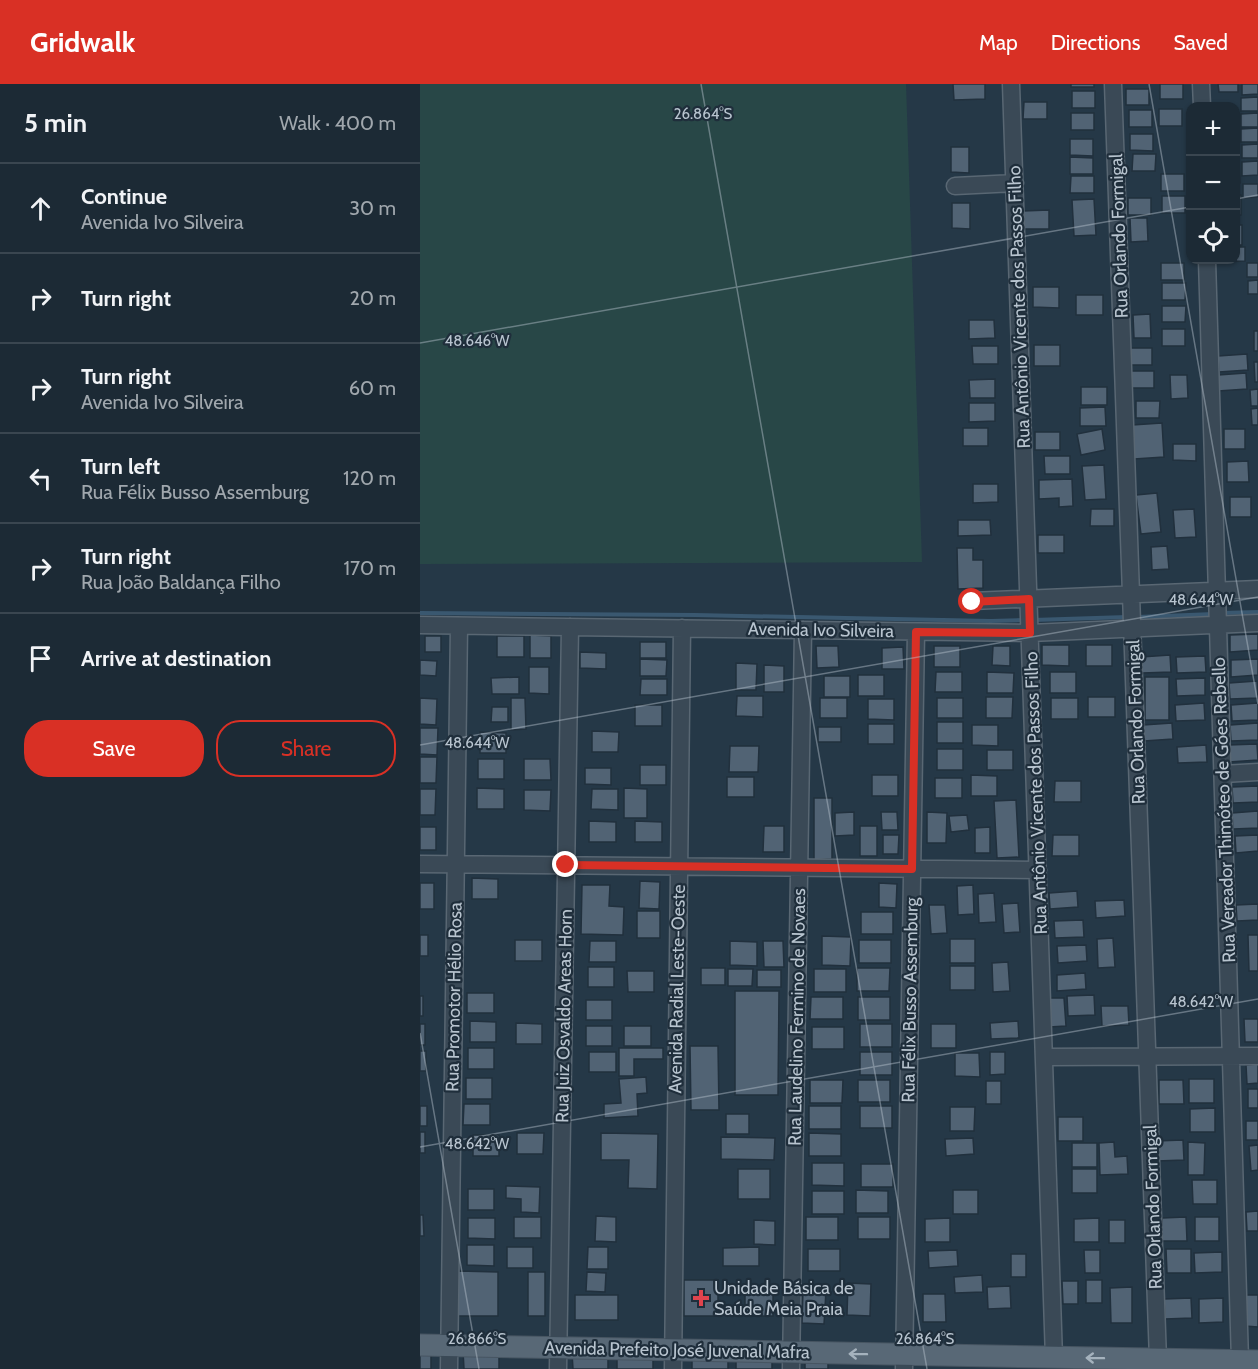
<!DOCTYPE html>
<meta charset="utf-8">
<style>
:root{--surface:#1c2a35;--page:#25323d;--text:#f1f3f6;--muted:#a0a7ad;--line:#3a4650;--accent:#d93025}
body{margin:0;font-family:Cabin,sans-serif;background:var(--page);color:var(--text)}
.controls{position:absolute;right:18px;top:18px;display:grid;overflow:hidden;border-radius:12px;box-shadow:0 2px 4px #0004}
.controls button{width:54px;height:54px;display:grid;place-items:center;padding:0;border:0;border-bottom:2px solid var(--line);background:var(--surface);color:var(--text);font:30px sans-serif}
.stop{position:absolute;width:18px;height:18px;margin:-14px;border:4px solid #d93025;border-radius:50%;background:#fff}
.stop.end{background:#d93025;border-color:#fff;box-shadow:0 2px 6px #0008}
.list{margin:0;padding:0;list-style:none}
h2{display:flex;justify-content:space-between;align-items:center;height:78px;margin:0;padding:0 24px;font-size:26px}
h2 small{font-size:20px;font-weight:400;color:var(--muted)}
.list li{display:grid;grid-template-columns:39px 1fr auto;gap:18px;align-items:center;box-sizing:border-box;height:90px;padding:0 24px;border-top:2px solid var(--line)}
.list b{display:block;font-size:22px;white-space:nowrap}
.list p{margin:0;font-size:20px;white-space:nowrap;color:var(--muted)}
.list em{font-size:20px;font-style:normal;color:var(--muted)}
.actions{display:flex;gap:12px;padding:18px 24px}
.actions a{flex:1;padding:14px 0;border:2px solid var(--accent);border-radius:24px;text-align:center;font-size:21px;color:var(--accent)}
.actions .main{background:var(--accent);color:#fff}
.icon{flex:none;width:33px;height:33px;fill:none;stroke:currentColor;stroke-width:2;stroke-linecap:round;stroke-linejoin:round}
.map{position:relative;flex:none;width:838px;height:1285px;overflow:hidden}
header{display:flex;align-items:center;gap:36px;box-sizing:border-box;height:84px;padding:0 30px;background:var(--accent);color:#fff}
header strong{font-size:28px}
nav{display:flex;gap:33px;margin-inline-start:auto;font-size:21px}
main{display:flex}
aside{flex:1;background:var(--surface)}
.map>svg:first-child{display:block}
.green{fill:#284747}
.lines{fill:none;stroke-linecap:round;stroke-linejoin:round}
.stream{stroke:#3a5870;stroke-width:4}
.building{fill:#516374;stroke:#21303d;stroke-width:1.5}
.minor-casing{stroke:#596773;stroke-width:19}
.major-casing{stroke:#475562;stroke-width:23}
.minor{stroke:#3a4956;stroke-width:16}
.major{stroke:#586876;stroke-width:21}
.oneway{stroke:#a5b2bd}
.route{stroke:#d93025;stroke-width:8}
.ticks{fill:none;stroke:#b8c4cf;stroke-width:1.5;stroke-opacity:0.45}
.health-dot{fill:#e0444e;stroke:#1f2e3b;stroke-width:2}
.labels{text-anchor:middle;stroke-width:4.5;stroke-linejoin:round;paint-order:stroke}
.street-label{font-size:18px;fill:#b8c4cf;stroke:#1f2e3b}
.poi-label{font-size:18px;fill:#b8c4cf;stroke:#1f2e3b;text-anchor:start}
.ticks-label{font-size:15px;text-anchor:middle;fill:#b8c4cf;stroke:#1f2e3b;stroke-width:4.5;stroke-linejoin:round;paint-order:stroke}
</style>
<header>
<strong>Gridwalk</strong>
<nav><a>Map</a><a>Directions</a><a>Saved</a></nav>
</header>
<main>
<aside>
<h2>5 min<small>Walk · 400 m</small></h2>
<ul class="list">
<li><svg class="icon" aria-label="ahead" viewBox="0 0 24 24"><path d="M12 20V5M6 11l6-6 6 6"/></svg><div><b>Continue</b><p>Avenida Ivo Silveira</p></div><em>30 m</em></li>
<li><svg class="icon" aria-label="right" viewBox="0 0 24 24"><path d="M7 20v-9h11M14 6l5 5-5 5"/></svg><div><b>Turn right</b></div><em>20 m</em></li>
<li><svg class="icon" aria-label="right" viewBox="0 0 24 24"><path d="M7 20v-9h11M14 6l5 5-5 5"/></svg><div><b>Turn right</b><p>Avenida Ivo Silveira</p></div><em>60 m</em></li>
<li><svg class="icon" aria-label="left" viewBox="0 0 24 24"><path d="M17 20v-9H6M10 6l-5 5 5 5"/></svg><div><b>Turn left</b><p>Rua Félix Busso Assemburg</p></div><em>120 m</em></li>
<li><svg class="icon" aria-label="right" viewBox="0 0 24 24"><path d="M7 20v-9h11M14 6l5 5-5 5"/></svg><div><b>Turn right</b><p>Rua João Baldança Filho</p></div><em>170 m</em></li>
<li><svg class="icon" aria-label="arrive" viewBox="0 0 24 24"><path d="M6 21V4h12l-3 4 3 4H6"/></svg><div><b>Arrive at destination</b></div></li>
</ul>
<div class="actions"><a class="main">Save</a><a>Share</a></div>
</aside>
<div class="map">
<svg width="838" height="1285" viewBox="0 0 838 1285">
<rect width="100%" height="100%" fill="#253847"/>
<!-- green -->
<path class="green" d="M0,0H486L502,478L0,480Z"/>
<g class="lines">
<!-- stream -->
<path class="stream" d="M0,529L275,531L571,537L605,536
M802,529L838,528
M718,533L794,530
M613,536L707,533"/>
</g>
<!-- building -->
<path class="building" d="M533,0H565V15L534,16Z
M651,0H674V3H651Z
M740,0H763V15H740Z
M798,0H818V8H799Z
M822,0H838V10L822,11Z
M706,5H729V21H706Z
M652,7H675V24H652Z
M838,13V27H821V14Z
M604,18H627V35H603Z
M739,25H762V42H739Z
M709,26H732V43H709Z
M651,29H674V46H651Z
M838,29V43H821V30Z
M838,44V58H821V45Z
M710,50H733V67L710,66Z
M650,55H673V72L650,71Z
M838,60V74H822V61Z
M531,63H549V89L531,88Z
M713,70H736L735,87H712Z
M650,73L673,74V90H650Z
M838,77V91L822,92V78Z
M819,79L820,99L816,100V80Z
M741,90H764V107H741Z
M651,92H674V109H650Z
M823,100H838V113L823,114Z
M816,111H821V131H816Z
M742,112H765V129H742Z
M708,114H731V131H708Z
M674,115L676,151L654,152L652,116Z
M532,119H550V145L532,144Z
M629,126V145H603V127Z
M710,134H727L728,157L711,158Z
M816,141H822V161H816Z
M816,163H825V177L793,178L792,176H816Z
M741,179H764V196H741Z
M827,179H838V193H827Z
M838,196V210H828V197Z
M742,199H766L765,216H742Z
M613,203H639V224L613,223Z
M656,211H683V231H656Z
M742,222H766L765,238H742Z
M730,230L731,254H714L713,231Z
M549,236H574L575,254L549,255Z
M742,245H765V262H742Z
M834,247H838V267H834Z
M614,261H640V282H614Z
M552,262H578V280H553Z
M709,264H732V281H709Z
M827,270L828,286L799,288L798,272Z
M834,278H838V298H835Z
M711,287H734V304H711Z
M826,289L827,305L798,307V291Z
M750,291H767L768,314L751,315Z
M575,295V314H550L549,296Z
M661,303H687V321H661Z
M838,305V322H831L830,306Z
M716,317H740L739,334H716Z
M549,319H575V337L549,338Z
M685,323L686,342H660V324Z
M838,324V341H832L831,325Z
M742,339L744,373L714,375L712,341Z
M543,344H568V362H543Z
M682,345L685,366L661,371L657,350Z
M804,345H825V365H804Z
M615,348H640V366H615Z
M753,360H776V377L753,376Z
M624,372H650V390H625Z
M828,377L829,398H807V378Z
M684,381L686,415L665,416L662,382Z
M652,395L653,422L639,423V414L619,415V396Z
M553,400H578V418L553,419Z
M737,409L741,448L721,450L716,411Z
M810,413H831V433H810Z
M671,425H694V442H670Z
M774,425L776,453L755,454L753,426Z
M538,436H570L571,451L538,452Z
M618,451H644V469H618Z
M747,462L749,485L732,486L731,463Z
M537,464H553V476H563V504L538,505Z
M838,550V566L810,568V551Z
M110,551L131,552V574H110Z
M5,552H21V568H5Z
M77,552H104V573H77Z
M220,558H246V574H220Z
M622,561H649V582L622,581Z
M666,561H692V582H666Z
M396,562H418L419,583L397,584Z
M514,562H540V583H514Z
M573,562H590V582L572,581Z
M483,563L484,585H462V564Z
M160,568L186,569V585L160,584Z
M750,571L751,588L722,589L721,573Z
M785,572L786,588L757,589L756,573Z
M220,575L247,576L246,592H220Z
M838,575V591L811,593V576Z
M0,576L17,577L16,592L0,591Z
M316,579L337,580L336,606H316Z
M344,581L364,582V608H344Z
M109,583H129V610L109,609Z
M516,588H542V608H515Z
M567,588L594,589L593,609H567Z
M630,588H656V609H630Z
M438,591H464V612H438Z
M404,592H430V613H404Z
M99,593V610H72L71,594Z
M725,593H749V636H725Z
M785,594V611L757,612L756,595Z
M221,595H247V611H220Z
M837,597L838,614L810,615L809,599Z
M317,612H343V633L316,632Z
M566,613H593L592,634H566Z
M668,613H695V633H668Z
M0,614L17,615L16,641L0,640Z
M91,614H105L106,645L91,646Z
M400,614H427V634H400Z
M517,614H543V634H517Z
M631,614H658V635H631Z
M448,615H474V636L448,635Z
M784,619L785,636L756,637L755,621Z
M838,619V636L812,637L811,621Z
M215,621H242V642H215Z
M72,623H88V638H71Z
M517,638H543V659H517Z
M752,639L753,655L724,657L723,641Z
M838,639V656L811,657L810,641Z
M448,640H474V660H448Z
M552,641H578V662L552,661Z
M398,643H421V658H398Z
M0,644H18L17,671L0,670Z
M172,647L199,648L198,668H172Z
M60,648L86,649V669H60Z
M837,660L838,676L809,678L808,661Z
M786,661L787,678L758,679L757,663Z
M310,662H339L338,688H309Z
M517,665H543V686H517Z
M567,666H593V686H567Z
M0,673H17L16,699H0Z
M58,675H84V695H58Z
M104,675H130L131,696H104Z
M220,681H246V701H220Z
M165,684H191V701L165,700Z
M452,691H478V712H452Z
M551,691L577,692V712H551Z
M307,693H334V713H307Z
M515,694H542V714H515Z
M635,697H661V718H634Z
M838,702V718L813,719L812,703Z
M57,704L84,705V725H57Z
M204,704L227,705V734H204Z
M0,705H16L15,731H0Z
M172,705H198V726L171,725Z
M104,706H131L130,727L104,726Z
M394,714H412V775L394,776Z
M596,716L599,773L577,774L574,717Z
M838,727V744L813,745L812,729Z
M434,728V751L415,752V729Z
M461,728H477L478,746H462Z
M507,728L527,729L526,759H507Z
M547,731L549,746L531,748L529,732Z
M169,737L196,738V758H169Z
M215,737L242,738V758H215Z
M344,742H364V768H343Z
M440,742H457V772H440Z
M0,743H16V766H0Z
M570,743V769H555V744Z
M463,751H479L478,770H463Z
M633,751H659V772H632Z
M838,751V767L816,769L815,752Z
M52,794L78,795V815H52Z
M220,797L240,798L239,825L219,824Z
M0,799H14V825H0Z
M459,799L477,800L476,824L459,823Z
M162,801H190L189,822L204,823L203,851L161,850Z
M553,801L554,830L538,831L537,802Z
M657,807L658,823L630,825L629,809Z
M574,809L576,838L559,839L558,810Z
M704,816L705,832L676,834L675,817Z
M598,819L600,848L584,849L582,820Z
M838,820V836L817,837L816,821Z
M509,821H525L527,849L511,850Z
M217,827H240V854H217Z
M441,828H473V850H441Z
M663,836L664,853L635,854L634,837Z
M0,851H8V872H0Z
M828,851H838V887H829Z
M402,852L431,853L430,882L402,881Z
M693,854L695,883L678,884L677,855Z
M530,855H555V879H530Z
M95,856H122V877H95Z
M439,856H471V879H439Z
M170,857H196V878H169Z
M310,857L337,858V882L310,881Z
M343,857H363L364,883H344Z
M666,861L667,877L638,879L637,862Z
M588,878L590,907L573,908L572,879Z
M530,882H555V906H530Z
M168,883H194V903H168Z
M281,884H305V901H281Z
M437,884H470L469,907H437Z
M308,885H333L332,902H308Z
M394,885H426V908H394Z
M337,886H361V903H337Z
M207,887H234V908H208Z
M665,889L666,905L637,907V891Z
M315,907H359L358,1011H315Z
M47,909H74V929H47Z
M674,911L675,931L648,932L647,912Z
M0,912H3V932H0Z
M391,913H423V935H390Z
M438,913H470V936H438Z
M628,914H644L646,942L629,943Z
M166,916H192V936H166Z
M681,922H708L709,941L682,942Z
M824,935H838V958H825Z
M50,937L76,938V958H50Z
M598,937L599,954L571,955L570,939Z
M96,939L122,940V960H96Z
M0,940H5V961H0Z
M440,940H472V963H440Z
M511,940H536V964H511Z
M166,942H192V962H166Z
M204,942H231V962H204Z
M392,943H424V965H392Z
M270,962H298L299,1026H271Z
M48,964H74V985H48Z
M199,964H243V975H214V992H199Z
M0,967H6V987H0Z
M169,968H196V988H169Z
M440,968H472V991H440Z
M570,968H585V990L570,991Z
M535,969H559L560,993L535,992Z
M838,980V999L827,1000L826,981Z
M226,993L227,1009L217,1010L218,1032L184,1034V1020L201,1019L199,995Z
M46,994H72V1015H46Z
M769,995H794V1019H769Z
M390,996H423L422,1019H390Z
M438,996H470V1018H438Z
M739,996H763L764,1020H739Z
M566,997H581V1020H566Z
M828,1005H838V1024H828Z
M44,1020H70V1041H43Z
M0,1022H7V1042H0Z
M389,1022H421V1045H389Z
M440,1022H472V1044H440Z
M530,1023H555L554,1047H530Z
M795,1024V1048H770V1025Z
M306,1030H329V1050H306Z
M638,1033H663V1057H638Z
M826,1037H838V1056H826Z
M0,1048H5V1069H0Z
M97,1049H124L123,1070H97Z
M181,1049L238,1050L237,1105L208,1104L209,1076H181Z
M389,1049L421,1050V1072H389Z
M53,1051H79V1072H53Z
M301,1053L355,1054L354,1076L301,1075Z
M553,1054L554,1070L526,1072L525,1055Z
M763,1056L764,1076L737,1077L736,1057Z
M694,1058L695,1073L707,1072L708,1090L680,1091L679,1059Z
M768,1058L785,1059L784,1091H768Z
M652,1059H677V1083H652Z
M838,1061V1086L831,1087L829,1062Z
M392,1079H424V1102L392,1101Z
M441,1080H473V1103H441Z
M318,1085H350V1115H318Z
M652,1085H677V1109H652Z
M772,1096H797V1120H773Z
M86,1102L120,1103L119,1129L101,1128V1115L86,1114Z
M48,1105H74V1126H48Z
M436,1106L468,1107V1129H436Z
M533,1106H558V1130H533Z
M392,1107H424V1130H392Z
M838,1127V1147H827L826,1128Z
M0,1131H3L4,1152H0Z
M176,1132L196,1133V1158L175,1157Z
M94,1133H121V1154H94Z
M386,1133H418V1156H386Z
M438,1133H470V1155H438Z
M766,1133L767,1157H742V1134Z
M775,1133H799V1157H775Z
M48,1134H75V1155L48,1154Z
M530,1134V1158H505V1135Z
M679,1134V1158H654V1135Z
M334,1136L355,1137V1161L334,1160Z
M689,1136H705V1159H689Z
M47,1161H74V1182L47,1181Z
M87,1163H113V1184H87Z
M168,1163H188V1185H167Z
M339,1163V1182H303V1164Z
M388,1165H420V1187H388Z
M746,1165H771V1189H747Z
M537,1166L538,1182L509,1184L508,1167Z
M664,1166H680V1189H665Z
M802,1168V1188L775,1189L774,1169Z
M591,1170H606V1193H591Z
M38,1187L78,1188V1232H38Z
M108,1188H125V1232H108Z
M167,1188L186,1189L185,1208L166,1207Z
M562,1191L563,1208L535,1209L534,1193Z
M264,1196H298V1232H264Z
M666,1196H682V1219H666Z
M642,1197H658V1220H643Z
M428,1199L451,1200L450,1232L427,1231Z
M590,1202L591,1224L568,1225L567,1203Z
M712,1203V1239H691L690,1204Z
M325,1205H353V1232H325Z
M383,1206L406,1207L404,1240L382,1239Z
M503,1210H525L526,1238H503Z
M155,1211H198V1236H155Z
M825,1211H838V1243L825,1242Z
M771,1214L772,1234L745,1235L744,1215Z
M803,1214V1238L779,1239V1215Z
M0,1265H11V1285H0Z
M43,1267H79V1285H44Z
M152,1269H188V1285H153Z
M197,1271H233V1285H197Z
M385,1272L408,1273V1285H385Z
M272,1273H308V1285H272Z
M316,1273H352V1285H316Z"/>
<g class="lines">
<defs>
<path id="minor" d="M591,0L634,1274
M693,0L738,1276
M781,0L782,22
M535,102L595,99
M787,176L820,1277
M552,517L838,505
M0,541L610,549L838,539
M803,690L838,688
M0,780L618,786
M625,973L838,972
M29,1285L39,542
M138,1285L150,543
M253,1285L262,544
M371,1285L383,546
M484,1285L496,548"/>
<path id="major" d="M0,1261L838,1277"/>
</defs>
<!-- minor casing -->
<use href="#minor" class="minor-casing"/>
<!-- major casing -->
<use href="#major" class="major-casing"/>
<!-- minor -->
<use href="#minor" class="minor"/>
<!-- major -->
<use href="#major" class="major"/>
</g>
<!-- one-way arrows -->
<defs><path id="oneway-shaft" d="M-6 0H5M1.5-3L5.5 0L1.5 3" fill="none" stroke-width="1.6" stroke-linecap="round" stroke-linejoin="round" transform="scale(1.5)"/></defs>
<g class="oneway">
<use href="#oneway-shaft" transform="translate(438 1270) rotate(-179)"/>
<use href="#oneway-shaft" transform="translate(675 1274) rotate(-179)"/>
</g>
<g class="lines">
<!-- route -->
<path class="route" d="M146,781L492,785L496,548L610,549L609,515L552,518"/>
</g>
<!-- ticks -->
<path class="ticks" d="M281,0L507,1285M729,0L838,620M816,115L838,111M0,259L770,123M0,661L838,513M0,949L59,1285M0,1063L838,915"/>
<!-- markers -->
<path class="health-dot" d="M278 1205h6v6h6v6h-6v6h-6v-6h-6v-6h6z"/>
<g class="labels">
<!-- street labels -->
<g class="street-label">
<text transform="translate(699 152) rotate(-92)" y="6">Rua Orlando Formigal</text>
<text transform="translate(599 223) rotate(-92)" y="6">Rua Antônio Vicente dos Passos Filho</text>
<text transform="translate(401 546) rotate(1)" y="6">Avenida Ivo Silveira</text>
<text transform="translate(716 638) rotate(-92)" y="6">Rua Orlando Formigal</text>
<text transform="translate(616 709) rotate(-92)" y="6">Rua Antônio Vicente dos Passos Filho</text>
<text transform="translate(804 726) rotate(-92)" y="6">Rua Vereador Thimóteo de Góes Rebello</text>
<text transform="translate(257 905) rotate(-89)" y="6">Avenida Radial Leste-Oeste</text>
<text transform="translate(34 913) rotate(-89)" y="6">Rua Promotor Hélio Rosa</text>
<text transform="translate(490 916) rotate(-89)" y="6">Rua Félix Busso Assemburg</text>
<text transform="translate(144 932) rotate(-89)" y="6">Rua Juiz Osvaldo Areas Horn</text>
<text transform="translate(377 933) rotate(-89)" y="6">Rua Laudelino Fermino de Novaes</text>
<text transform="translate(733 1123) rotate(-92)" y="6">Rua Orlando Formigal</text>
<text transform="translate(257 1266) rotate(1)" y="6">Avenida Prefeito José Juvenal Mafra</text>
</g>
<!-- poi labels -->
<g class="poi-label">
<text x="294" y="1210">Unidade Básica de<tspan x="294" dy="21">Saúde Meia Praia</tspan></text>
</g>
</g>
<g class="ticks-label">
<text x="283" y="35">26.864°S</text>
<text x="57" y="262">48.646°W</text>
<text x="781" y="521">48.644°W</text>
<text x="57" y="664">48.644°W</text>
<text x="781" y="923">48.642°W</text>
<text x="57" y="1065">48.642°W</text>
<text x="57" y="1260">26.866°S</text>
<text x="505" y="1260">26.864°S</text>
</g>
</svg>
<div class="controls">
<button>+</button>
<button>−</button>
<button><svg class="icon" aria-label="locate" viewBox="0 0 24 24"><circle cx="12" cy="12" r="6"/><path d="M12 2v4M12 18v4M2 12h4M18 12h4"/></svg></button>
</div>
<div class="stop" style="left:552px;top:518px"></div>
<div class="stop end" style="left:146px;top:781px"></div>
</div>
</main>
